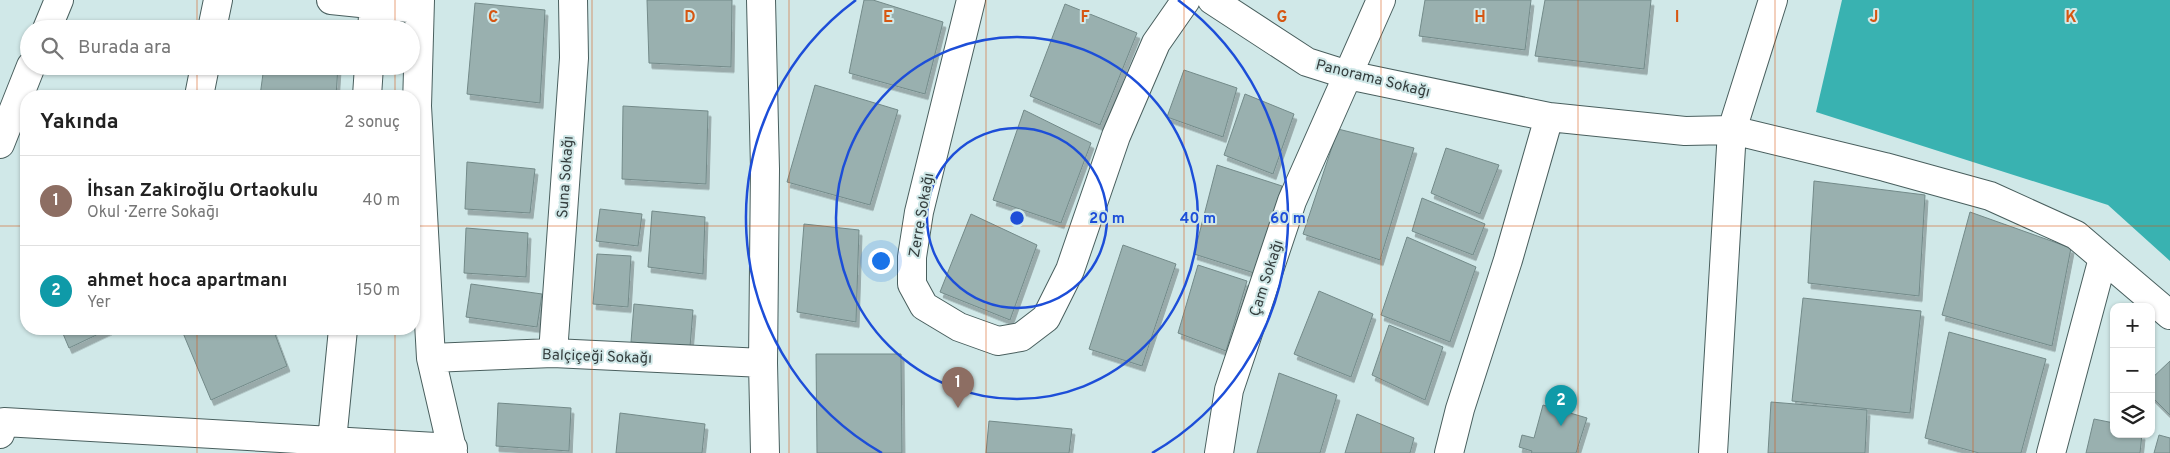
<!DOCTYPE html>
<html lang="tr">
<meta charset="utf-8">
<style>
:root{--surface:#fff;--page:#f6f6f6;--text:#222;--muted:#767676;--line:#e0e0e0;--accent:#bd4191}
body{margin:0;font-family:Overpass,sans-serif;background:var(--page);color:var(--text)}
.controls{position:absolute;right:15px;bottom:15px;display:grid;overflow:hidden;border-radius:10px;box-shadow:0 1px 4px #0004}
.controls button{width:45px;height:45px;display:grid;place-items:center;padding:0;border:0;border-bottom:1px solid var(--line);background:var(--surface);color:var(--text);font:25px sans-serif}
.you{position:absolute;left:880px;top:260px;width:18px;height:18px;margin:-12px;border:4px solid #fff;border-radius:50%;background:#1a73e8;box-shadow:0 0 0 8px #1a73e833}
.badge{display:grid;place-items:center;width:32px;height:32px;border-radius:50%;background:var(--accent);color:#fff;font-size:16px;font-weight:700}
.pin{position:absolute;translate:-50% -41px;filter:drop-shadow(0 1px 2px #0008)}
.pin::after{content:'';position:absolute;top:26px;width:18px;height:15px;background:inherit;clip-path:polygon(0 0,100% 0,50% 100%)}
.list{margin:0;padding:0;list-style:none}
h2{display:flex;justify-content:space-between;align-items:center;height:65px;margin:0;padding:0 20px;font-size:21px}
h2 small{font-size:16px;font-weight:400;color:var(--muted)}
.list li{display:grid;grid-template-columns:32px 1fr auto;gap:15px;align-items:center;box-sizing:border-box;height:90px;padding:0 20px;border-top:1px solid var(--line)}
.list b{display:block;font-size:19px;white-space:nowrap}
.list p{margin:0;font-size:16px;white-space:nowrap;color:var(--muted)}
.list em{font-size:16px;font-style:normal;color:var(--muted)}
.icon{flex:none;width:28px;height:28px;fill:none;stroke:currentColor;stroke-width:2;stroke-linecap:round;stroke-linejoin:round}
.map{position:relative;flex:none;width:2170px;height:453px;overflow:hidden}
.search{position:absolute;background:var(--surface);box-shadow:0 1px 4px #0004;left:20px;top:20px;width:400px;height:55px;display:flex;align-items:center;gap:12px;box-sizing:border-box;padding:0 18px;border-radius:28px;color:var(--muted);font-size:19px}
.panel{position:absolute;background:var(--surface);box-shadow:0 1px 4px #0004;left:20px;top:90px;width:400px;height:245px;border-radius:20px}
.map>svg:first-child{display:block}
.forest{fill:#39b2b1}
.building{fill:#99b0af;stroke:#738a89;filter:url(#shadow)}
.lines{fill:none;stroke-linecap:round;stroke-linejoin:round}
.minor-casing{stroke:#495f5e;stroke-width:30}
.highway-casing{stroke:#495f5e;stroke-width:30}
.minor{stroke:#fff;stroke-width:28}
.highway{stroke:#fff;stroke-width:28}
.grid{fill:none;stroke:#d65611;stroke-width:1;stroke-opacity:0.55}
.ring{fill:none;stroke:#1d4ed8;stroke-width:2.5}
.labels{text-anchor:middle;stroke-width:4;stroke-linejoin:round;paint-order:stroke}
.street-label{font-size:15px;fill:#353e3e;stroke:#d0e8e8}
.grid-label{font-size:16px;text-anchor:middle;font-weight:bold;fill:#d65611;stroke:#d0e8e8;stroke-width:4;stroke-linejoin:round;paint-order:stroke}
.centre{fill:#1d4ed8;stroke:#d0e8e8;stroke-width:2.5}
.ring-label{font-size:15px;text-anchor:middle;font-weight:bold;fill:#1d4ed8;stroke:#d0e8e8;stroke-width:4;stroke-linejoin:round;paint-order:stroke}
</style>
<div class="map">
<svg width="2170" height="453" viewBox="0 0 2170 453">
<defs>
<filter id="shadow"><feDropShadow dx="3" dy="5.5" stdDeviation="0" flood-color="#0004"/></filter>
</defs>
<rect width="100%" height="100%" fill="#d0e8e8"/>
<!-- forest -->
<path class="forest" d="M1842,0H2170V261L2108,205L1816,112Z"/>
<!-- building -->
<path class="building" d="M647,0H732L731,67L649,63Z
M864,0H873L943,22L925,94L849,73Z
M1425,0H1531L1525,50L1419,36Z
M1545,0H1651L1644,69L1535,56Z
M475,3L545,10L540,103L467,94Z
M1065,4L1137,33L1100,125L1030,96Z
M264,66H338L336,96H260Z
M1184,70L1237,88L1223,137L1167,117Z
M815,85L898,110L870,205L787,182Z
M1245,94L1294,114L1273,174L1224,155Z
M623,106L708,111L706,184L622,179Z
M1024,110L1091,143L1061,223L993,200Z
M1338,129L1414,148L1380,260L1303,234Z
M1446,148L1499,165L1480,214L1431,193Z
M467,162L535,169L530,213L465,209Z
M1217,165L1282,186L1254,273L1194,254Z
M1814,181L1925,195L1919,296L1808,283Z
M1422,198L1485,224L1473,255L1412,231Z
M600,209L642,214L638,246L596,241Z
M652,211L705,217L703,274L648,267Z
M1970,212L2071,248L2052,346L1942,315Z
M971,214L1037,245L1010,320L940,292Z
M804,224L859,230L856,322L797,312Z
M466,228L528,233L526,277L464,273Z
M1407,237L1476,267L1450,342L1381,315Z
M1123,245L1176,264L1142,366L1089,349Z
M597,254L631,256L628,307L593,304Z
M1198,265L1247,281L1226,351L1178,333Z
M471,284L542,294L537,327L466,317Z
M1319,291L1373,314L1351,377L1294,354Z
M1803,298L1921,311L1910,413L1792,401Z
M634,304L693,310L690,347L631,342Z
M1389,325L1443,347L1425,400L1372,375Z
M61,329H109L69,348Z
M195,329H273L287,366L211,400L183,333Z
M1949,332L2046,359L2021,453H1979L1925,438Z
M816,354H901L902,453H817Z
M2170,361V415L2151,396V379Z
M1279,373L1337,395L1320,453H1257Z
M1771,402L1867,410L1865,453H1768Z
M498,403L571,408L569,451L496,446Z
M1543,405L1587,418L1576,453H1531L1532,451L1519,447L1522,435L1534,438Z
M620,413L705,424L702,453H616Z
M1357,414L1414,438L1410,453H1345Z
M2094,419L2114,423V434H2142L2140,453H2086Z
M989,421L1072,429L1069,453H986Z
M2159,435L2170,438V453H2154Z"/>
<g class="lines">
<defs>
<path id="minor" d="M331,0L419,9
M420,0L417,106L431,358L453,453
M761,0L765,169L763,363L765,453
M971,0L919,212L912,257V284L924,306L959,327L998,341L1021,337L1046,318L1070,270L1116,136L1156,43L1186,0
M1212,0L1307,62L1348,75L1549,117
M212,29L218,0
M372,29L374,4
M199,96L205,66
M367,96L369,66
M553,353L574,58L573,0
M431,358L553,353L763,363
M0,434L4,422L453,448
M332,441L343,329
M1219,453L1229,390L1292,201L1381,0
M1449,453L1460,409L1508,260L1549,117L1685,131L1732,130L1885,167L1990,196L2076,235L2170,315
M1713,453L1732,130L1773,0
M2051,453L2103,258"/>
<path id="highway" d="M47,29L59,0
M0,144L31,66"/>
</defs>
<!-- minor casing -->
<use href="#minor" class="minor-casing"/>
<!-- highway casing -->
<use href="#highway" class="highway-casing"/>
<!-- minor -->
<use href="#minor" class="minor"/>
<!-- highway -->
<use href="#highway" class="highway"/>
</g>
<!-- grid -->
<path class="grid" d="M197,0V29M395,0V29M592,0V453M789,0V453M986,0V453M1184,0V453M1381,0V453M1578,0V453M1775,0V453M1973,0V453M197,66V96M395,66V96M0,226H26M414,226H2170M197,329V453M395,329V453"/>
<!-- distance rings -->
<g class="ring">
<circle cx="1017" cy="218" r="90"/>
<circle cx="1017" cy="218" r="181"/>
<path d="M882 453A271 271 0 0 1 856 0M1178 0A271 271 0 0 1 1152 453"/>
</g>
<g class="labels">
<!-- street labels -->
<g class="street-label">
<text transform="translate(1373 78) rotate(14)" y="5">Panorama Sokağı</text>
<text transform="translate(565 177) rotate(-86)" y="5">Suna Sokağı</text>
<text transform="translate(921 215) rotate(-80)" y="5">Zerre Sokağı</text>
<text transform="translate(1266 278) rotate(-72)" y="5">Çam Sokağı</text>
<text transform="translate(597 356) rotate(2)" y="5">Balçiçeği Sokağı</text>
</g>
</g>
<g class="grid-label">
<text x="493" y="22">C</text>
<text x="690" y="22">D</text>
<text x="888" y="22">E</text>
<text x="1085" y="22">F</text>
<text x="1282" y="22">G</text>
<text x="1480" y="22">H</text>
<text x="1677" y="22">I</text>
<text x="1874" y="22">J</text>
<text x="2071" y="22">K</text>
</g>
<circle cx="1017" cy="218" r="8" class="centre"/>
<g class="ring-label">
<text x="1107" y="223">20 m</text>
<text x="1198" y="223">40 m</text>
<text x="1288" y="223">60 m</text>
</g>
</svg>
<div class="controls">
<button>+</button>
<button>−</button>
<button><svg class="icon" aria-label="layers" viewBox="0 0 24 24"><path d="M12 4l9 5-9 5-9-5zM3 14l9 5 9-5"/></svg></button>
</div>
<div class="you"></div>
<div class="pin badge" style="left:958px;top:408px;background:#8d6e63">1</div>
<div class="pin badge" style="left:1561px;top:426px;background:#0f9aa8">2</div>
<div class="search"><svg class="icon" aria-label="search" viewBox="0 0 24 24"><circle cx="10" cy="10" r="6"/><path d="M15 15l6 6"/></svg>Burada ara</div>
<section class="panel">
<h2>Yakında<small>2 sonuç</small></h2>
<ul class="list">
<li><span class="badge" style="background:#8d6e63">1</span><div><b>İhsan Zakiroğlu Ortaokulu</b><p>Okul · Zerre Sokağı</p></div><em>40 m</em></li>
<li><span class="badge" style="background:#0f9aa8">2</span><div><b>ahmet hoca apartmanı</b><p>Yer</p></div><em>150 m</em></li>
</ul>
</section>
</div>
